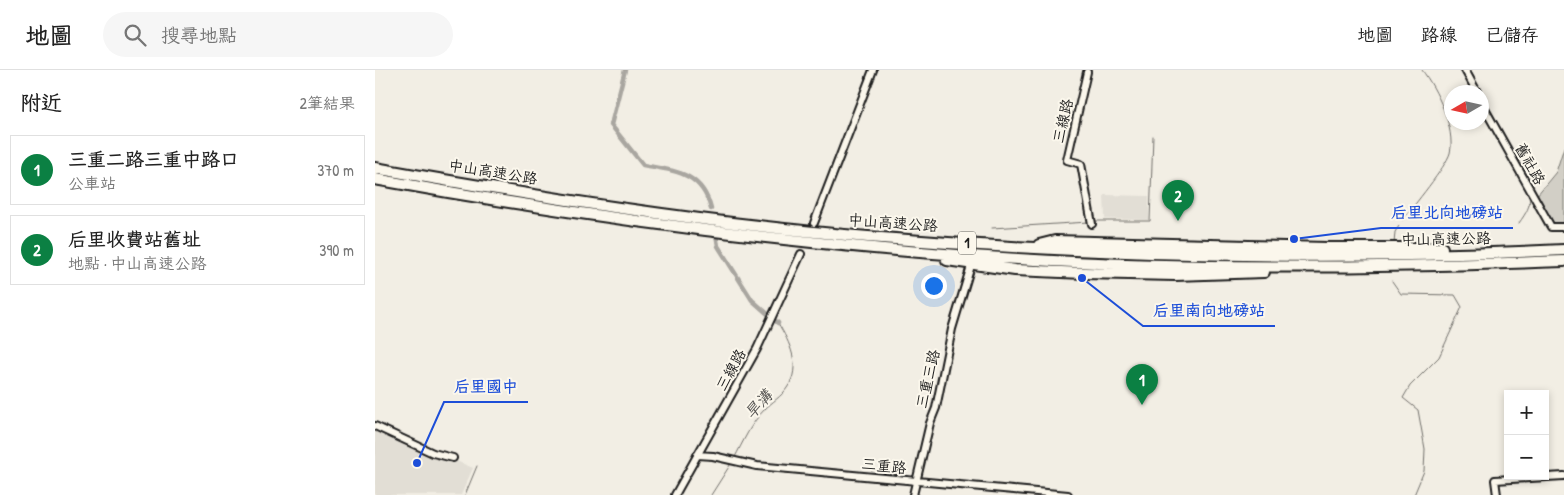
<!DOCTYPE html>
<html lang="zh-TW">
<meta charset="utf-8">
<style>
:root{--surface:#fff;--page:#f6f6f6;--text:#222;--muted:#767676;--line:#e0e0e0;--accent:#0b8043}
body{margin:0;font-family:"Patrick Hand","LXGW WenKai TC",sans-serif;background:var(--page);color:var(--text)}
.controls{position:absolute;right:15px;bottom:15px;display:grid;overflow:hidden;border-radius:0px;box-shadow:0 2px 8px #0003}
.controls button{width:45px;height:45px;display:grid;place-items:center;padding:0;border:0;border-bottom:1px solid var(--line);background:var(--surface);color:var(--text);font:25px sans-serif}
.compass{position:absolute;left:1069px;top:15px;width:45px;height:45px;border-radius:50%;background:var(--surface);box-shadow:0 2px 8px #0003;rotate:261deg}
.you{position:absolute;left:558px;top:215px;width:18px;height:18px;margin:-12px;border:4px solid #fff;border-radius:50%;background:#1a73e8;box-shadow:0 0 0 8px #1a73e833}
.badge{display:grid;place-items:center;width:32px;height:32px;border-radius:50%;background:var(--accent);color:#fff;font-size:16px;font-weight:700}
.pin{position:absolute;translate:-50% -41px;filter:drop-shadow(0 1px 2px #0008)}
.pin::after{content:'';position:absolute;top:26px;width:18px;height:15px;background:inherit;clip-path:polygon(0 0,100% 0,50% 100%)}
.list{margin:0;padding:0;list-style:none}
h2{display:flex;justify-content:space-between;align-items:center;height:65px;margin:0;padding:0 20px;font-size:21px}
h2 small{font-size:16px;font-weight:400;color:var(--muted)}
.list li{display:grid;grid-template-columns:32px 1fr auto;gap:15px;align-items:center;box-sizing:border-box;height:70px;margin:0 10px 10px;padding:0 10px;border:1px solid var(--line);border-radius:0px}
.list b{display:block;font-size:19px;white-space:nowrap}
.list p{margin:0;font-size:16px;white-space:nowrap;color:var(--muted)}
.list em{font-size:16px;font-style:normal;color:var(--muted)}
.icon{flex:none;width:28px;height:28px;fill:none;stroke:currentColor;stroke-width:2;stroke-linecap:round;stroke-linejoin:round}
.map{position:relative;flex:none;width:1189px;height:425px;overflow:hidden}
header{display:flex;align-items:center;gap:30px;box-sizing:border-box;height:70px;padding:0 25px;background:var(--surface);border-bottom:1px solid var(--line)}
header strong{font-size:24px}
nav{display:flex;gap:28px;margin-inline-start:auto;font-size:18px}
.search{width:350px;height:45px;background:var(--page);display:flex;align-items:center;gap:12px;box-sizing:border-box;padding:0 18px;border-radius:28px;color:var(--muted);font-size:19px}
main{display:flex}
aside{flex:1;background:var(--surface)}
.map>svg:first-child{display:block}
.built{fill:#e2ded5}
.green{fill:#d2cfc6;stroke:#777671}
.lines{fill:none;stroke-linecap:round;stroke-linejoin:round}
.stream{stroke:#716f6b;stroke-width:1}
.canal{stroke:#a9a6a0;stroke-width:4.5}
.minor-casing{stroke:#1c1c1c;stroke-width:10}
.highway-casing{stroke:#1c1c1c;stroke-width:14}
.minor{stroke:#fbf7ec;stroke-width:6}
.highway{stroke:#fbf7ec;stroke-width:10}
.labels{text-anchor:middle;stroke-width:4;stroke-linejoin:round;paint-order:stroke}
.shield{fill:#fbf7ec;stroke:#5f5e5a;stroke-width:1}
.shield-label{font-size:14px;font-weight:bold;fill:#1c1c1c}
.street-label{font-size:15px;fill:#1c1c1c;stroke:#fbf7ec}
.water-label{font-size:16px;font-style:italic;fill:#545351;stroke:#fbf7ec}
.leader{fill:none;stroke:#1d4ed8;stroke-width:2}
.callout-dot{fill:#1d4ed8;stroke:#fbf7ec;stroke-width:2}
.callout-label{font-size:16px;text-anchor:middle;font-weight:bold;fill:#1d4ed8;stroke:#fbf7ec;stroke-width:4;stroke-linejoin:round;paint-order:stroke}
</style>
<header>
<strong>地圖</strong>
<div class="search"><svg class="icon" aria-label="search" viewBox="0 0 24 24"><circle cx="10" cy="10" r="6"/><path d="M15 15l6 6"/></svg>搜尋地點</div>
<nav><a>地圖</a><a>路線</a><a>已儲存</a></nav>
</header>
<main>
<aside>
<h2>附近<small>2筆結果</small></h2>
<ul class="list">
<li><span class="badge">1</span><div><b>三重二路三重中路口</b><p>公車站</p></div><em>370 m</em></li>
<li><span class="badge">2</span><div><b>后里收費站舊址</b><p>地點 · 中山高速公路</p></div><em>390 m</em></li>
</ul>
</aside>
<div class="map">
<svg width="1189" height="425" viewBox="0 0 1189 425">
<rect width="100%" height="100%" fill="#f2eee4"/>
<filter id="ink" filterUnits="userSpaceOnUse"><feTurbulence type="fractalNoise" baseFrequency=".02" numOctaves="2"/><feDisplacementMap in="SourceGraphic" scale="10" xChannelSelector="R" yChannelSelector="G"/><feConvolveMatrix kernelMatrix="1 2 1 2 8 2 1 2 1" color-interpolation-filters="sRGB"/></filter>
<g filter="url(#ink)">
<!-- built -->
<path class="built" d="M729,125L774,126V150L730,149Z
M0,357L98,398L86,425H0Z"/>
<!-- green -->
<path class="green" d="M1189,77V155L1177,153L1162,125L1181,102Z"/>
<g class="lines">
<!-- stream -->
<path class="stream" d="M1144,105C1156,128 1160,131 1144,153
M1028,150C1038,136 1071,97 1075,83C1081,59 1061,18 1047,0
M718,151H775L778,66
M617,158L714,152
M1019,174L1020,162L1024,156
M1017,211L1026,224L1080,225L1087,237L1064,287L1035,316L1028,328L1043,340L1050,379L1049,401L1039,425
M359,389C368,372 376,353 390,339C397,332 407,326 412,318C427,297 415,273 403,253
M90,425L102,396
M336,425L357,392"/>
<!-- canal -->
<path class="canal" d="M250,0L236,55L268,95C300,101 327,102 336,139
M341,164L343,176L377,230L403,253"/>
<defs>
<path id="minor" d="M1090,0L1102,22
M712,2L692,90L706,94L717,154
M1106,32L1176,157H1189
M439,153L498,0
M0,356L58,383L78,388
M322,385L338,386L382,396L693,425
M300,425L382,279L426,184
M538,425L555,353L561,338L577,259L595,199
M1122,425L1120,410L1189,406"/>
<path id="highway" d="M0,98C163,127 328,153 493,167C725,186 957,191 1189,180
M0,109C213,148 427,176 643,189C824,200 1007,198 1189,191
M664,175L680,171L952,178H1067
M572,190L640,200L709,203L800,205L889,202"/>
</defs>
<!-- minor casing -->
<use href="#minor" class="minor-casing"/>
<!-- highway casing -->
<use href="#highway" class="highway-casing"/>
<!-- minor -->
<use href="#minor" class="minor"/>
<!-- highway -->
<use href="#highway" class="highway"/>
</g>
</g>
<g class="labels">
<!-- shield labels -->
<rect class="shield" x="583" y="161.5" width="18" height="23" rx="4"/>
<g class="shield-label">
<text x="592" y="178">1</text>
</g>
<!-- street labels -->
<g class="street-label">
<text transform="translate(688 51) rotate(-77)" y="5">三線路</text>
<text transform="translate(1155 94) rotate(61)" y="5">舊社路</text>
<text transform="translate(118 102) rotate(9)" y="5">中山高速公路</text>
<text transform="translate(518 153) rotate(4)" y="5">中山高速公路</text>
<text transform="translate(1071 169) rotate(-1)" y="5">中山高速公路</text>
<text transform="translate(356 300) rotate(-61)" y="5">三線路</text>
<text transform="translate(553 309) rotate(-77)" y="5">三重三路</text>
<text transform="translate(509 396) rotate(6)" y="5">三重路</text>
</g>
<!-- water labels -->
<g class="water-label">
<text transform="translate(383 334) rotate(-48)" y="6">旱溝</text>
</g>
</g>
<!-- callouts -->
<path class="leader" d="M919 169L1006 158H1138M707 208L768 256H900M42 393L69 332H153"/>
<g class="callout-dot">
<circle cx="919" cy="169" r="5"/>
<circle cx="707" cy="208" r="5"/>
<circle cx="42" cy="393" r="5"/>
</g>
<g class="callout-label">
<text x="1072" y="148">后里北向地磅站</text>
<text x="834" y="246">后里南向地磅站</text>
<text x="111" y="322">后里國中</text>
</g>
</svg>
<div class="controls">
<button>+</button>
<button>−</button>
</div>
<svg class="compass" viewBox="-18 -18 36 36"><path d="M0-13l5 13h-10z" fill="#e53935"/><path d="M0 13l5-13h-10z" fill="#767676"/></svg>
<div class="you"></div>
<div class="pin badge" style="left:767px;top:335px">1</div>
<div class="pin badge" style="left:803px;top:151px">2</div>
</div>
</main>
